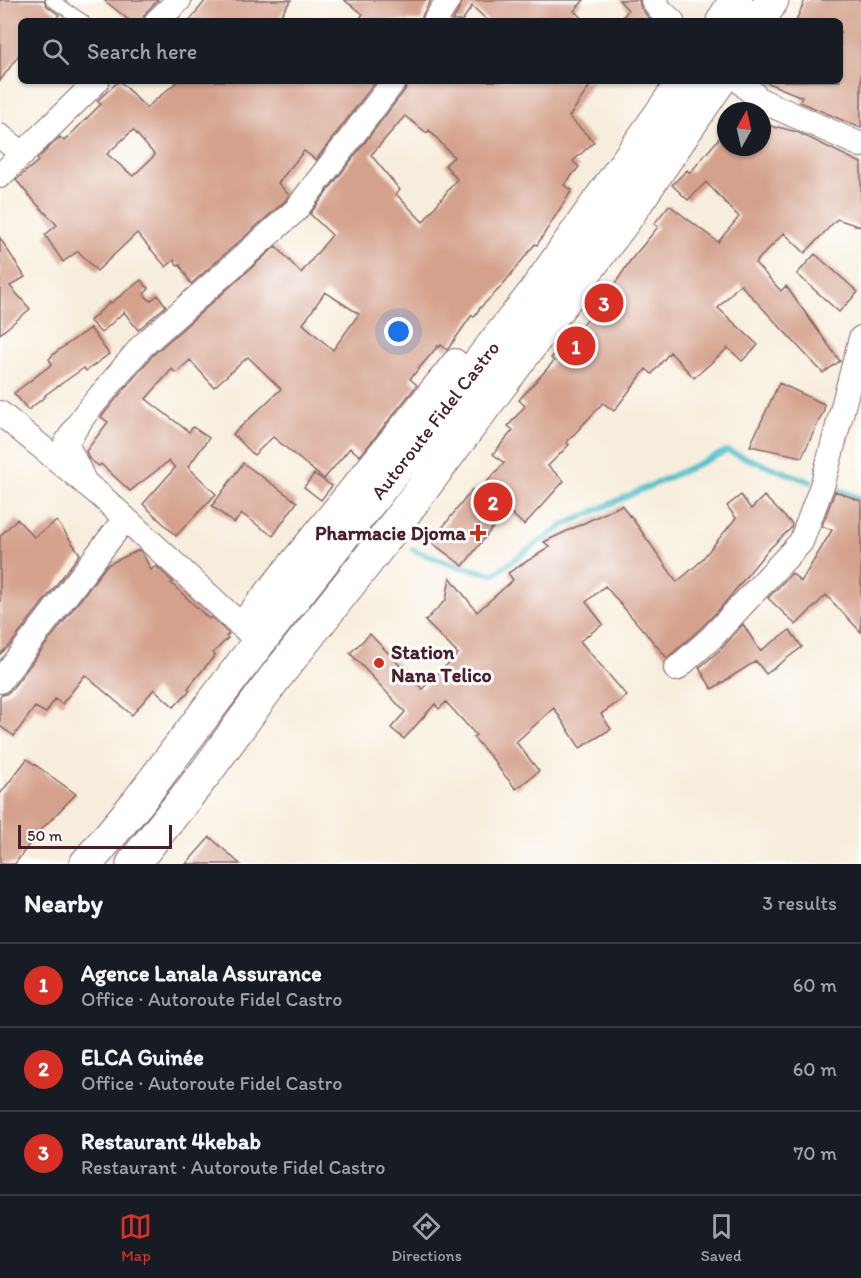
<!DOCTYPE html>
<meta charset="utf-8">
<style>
:root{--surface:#171b24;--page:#242831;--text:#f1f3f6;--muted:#9ea1a6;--line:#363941;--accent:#d93025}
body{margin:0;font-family:Itim,sans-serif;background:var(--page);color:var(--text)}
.compass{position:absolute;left:717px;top:102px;width:54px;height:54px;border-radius:50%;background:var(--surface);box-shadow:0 2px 4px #0004;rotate:8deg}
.scale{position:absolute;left:18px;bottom:15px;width:154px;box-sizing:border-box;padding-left:6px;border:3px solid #4a1f2b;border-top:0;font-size:16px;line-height:21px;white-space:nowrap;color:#4a1f2b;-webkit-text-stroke:4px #fff;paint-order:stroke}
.you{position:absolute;left:399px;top:332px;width:21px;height:21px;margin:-15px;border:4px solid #fff;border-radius:50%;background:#1a73e8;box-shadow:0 0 0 9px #1a73e833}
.badge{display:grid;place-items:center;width:39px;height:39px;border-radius:50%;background:var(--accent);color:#fff;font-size:20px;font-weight:700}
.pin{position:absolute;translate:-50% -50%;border:3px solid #fff;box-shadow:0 2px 6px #0006}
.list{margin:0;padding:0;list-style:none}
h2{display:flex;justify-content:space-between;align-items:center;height:78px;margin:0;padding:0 24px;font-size:26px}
h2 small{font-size:20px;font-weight:400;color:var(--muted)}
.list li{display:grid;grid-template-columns:39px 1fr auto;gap:18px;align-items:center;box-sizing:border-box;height:84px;padding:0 24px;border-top:2px solid var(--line)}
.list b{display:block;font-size:22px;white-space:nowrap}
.list p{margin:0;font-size:20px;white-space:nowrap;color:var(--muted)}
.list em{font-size:20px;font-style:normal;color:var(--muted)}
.icon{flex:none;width:33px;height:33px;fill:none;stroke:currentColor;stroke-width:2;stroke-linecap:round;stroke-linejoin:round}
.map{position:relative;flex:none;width:861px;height:864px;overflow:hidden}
.search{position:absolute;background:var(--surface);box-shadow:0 2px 4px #0004;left:18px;right:18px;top:18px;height:66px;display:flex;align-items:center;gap:15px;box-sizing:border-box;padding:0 21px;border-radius:9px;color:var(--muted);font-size:22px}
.sheet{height:330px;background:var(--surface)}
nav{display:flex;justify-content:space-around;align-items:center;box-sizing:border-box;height:84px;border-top:2px solid var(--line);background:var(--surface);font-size:16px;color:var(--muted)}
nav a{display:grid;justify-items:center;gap:3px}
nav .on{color:var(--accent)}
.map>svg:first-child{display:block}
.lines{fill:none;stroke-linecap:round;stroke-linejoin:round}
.stream{stroke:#53c0c9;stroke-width:6}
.building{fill:#d4a18c;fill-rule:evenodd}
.service-casing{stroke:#876769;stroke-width:14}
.minor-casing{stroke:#876769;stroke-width:26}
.trunk-casing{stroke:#876769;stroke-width:35}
.service{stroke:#fff;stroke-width:12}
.minor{stroke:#fff;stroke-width:24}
.trunk{stroke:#fff;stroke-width:33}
.poi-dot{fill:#c8321e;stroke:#fff;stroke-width:2}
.labels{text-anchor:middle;stroke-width:6;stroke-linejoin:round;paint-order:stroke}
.street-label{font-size:20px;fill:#4a1f2b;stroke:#fff}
.poi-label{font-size:20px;font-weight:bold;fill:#4a1f2b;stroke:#fff;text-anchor:end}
</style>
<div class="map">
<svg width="861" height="864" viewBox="0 0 861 864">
<rect width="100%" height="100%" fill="#fff"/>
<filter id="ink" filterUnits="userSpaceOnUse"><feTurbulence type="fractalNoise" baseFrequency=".0167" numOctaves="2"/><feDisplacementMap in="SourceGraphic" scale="12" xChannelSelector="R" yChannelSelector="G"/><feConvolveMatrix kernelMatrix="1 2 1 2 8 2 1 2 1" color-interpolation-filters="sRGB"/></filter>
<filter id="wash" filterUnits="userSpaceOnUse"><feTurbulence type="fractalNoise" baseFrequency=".008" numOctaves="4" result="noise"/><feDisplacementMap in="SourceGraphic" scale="24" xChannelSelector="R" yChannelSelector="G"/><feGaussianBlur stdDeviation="1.35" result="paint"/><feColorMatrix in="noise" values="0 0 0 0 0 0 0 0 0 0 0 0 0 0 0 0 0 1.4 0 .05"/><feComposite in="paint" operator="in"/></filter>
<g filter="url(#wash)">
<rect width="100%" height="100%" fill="#f7eddc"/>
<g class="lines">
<!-- stream -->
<path class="stream" d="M836,488L861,499
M413,550L453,565L494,574L564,525L727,451L811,482"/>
</g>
<g id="blocks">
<!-- building -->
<path class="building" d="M0,0H44L47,6L59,15L54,21H21V52L0,81Z
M104,0H158L147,11L144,16L143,21H130Z
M206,0H291L277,21H189Z
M344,0H431L423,14L421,21H358L363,14Z
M462,0H584L574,11L585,21H488L472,6L462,21H452L460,8Z
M619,0H639L641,8L651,21H620L628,10Z
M805,0H861V128L800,102L802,97L763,81H840V21H796Z
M119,81H120L146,108L178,81H376L316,160L304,151L278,183L289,195L285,201L191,284L180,265L178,266L174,260L166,267L137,233L97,271L78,251L63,262L45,235L57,225L32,199L16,180L38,161L37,159L60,137L64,141L101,104L97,101ZM133,130L155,155L133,176L107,154Z
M408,81H593L569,117L594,142L573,161L579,167L564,185L572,190L537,245L535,244L501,287L480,308L474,317L472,315L448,349L447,350L441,345L440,347L438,346L410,379L417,385L360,456L350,448L324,479L273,437L254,455L233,434L281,389L248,357L214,387L190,360L176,373L172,369L146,399L189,432L193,427L209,438L188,467L216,494L176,536L143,504L175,468L169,461L130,491L101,464L99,466L89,459L86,451L108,422L101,417L152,356L276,246L301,273L332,235L310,214L405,90ZM405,116L427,133L429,130L454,157L445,165L457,179L423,222L396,194L400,190L371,155ZM325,292L359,314L333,350L303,324Z
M762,123L777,128L778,127L797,132L861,163V227L837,219L805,253L784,233L755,263L781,291L786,286L840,361L823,373L740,284L718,308L758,345L742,361L728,348L694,378L670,352L652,374L646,369L614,411L603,403L567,442L569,445L548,466L564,481L524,525L507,509L463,566L431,542L472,490L476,494L504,463L493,454L513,430L508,426L525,406L519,400L554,361L551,358L590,317L596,323L618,295L611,290L630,261L658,227L654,224L669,205L718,242L739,217L706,182L688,200L672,185L687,170L690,173L726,130V147H762Z
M0,238L25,277L10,286L30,309L0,334Z
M815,254L858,292L839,312L797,274Z
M141,280L149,289L144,294L150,301L158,295L166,306L138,330L124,312L101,333L90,321L110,302L111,303Z
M90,328L109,354L86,371L84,368L45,395L46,396L28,410L14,393L52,364L49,359L56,352Z
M779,383L824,404V410L802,457L750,446Z
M243,463L297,502L273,536L242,514L234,523L212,506Z
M314,474L332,486L321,500L304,487Z
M835,491L861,501V632L826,595L796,625L768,598L792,573L801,582L832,530L822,526Z
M741,495L751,509L764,496L792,524L791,528L767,551L723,605L701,628L667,658L605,586L586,602L603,624L580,641L627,696L601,714L611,729L580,748L554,708L516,742L539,771L516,789L496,765L497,764L473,737L476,735L446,702L439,709L435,704L404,739L391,728L405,712L350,653L370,634L422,689L458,654L425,621L446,600L450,577L477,612L513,580L508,573L550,547L544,542L622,505L629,516L630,515L677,582L699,563L736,518L727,506Z
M17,519L34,537L57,521L80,554L10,645L0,654V536Z
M139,550L143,554L151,570L156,566L173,582L171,583L209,619L211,617L229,634L226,636L228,638L213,653L215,655L188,688L190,690L174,707L154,689L132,715L85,675L62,704L55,699L46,713L35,707L14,736L0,726V697L2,695L6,694L11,690L107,565Z
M743,624L760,651L790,630L802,647L766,674L756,661L712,689L699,668L721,649Z
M27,759L76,794L35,836L15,864H0V794Z
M210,837L240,864H186Z"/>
</g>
</g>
<g filter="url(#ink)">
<use href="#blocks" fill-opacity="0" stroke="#876769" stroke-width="1.5"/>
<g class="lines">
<defs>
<path id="service" d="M52,0L83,21"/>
<path id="minor" d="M653,0L661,11L672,21
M157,21L179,0
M435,21L448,0
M740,81L760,100L861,145
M0,136L23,154
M0,176L97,81
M0,413L101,496L259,642
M85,483L66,443L85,414L142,346L295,211L394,81
M240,625L455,361
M676,669L711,638L801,542L823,483L861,338
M0,681L125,519"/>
<path id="trunk" d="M723,21L736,0
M759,21L772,0
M86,864L138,802L259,642L532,296L684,81
M133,864L206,772L274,679L383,541L625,219L719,81"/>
</defs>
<!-- service casing -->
<use href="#service" class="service-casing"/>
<!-- minor casing -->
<use href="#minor" class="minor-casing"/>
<!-- trunk casing -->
<use href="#trunk" class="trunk-casing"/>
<!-- service -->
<use href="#service" class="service"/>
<!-- minor -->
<use href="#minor" class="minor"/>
<!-- trunk -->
<use href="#trunk" class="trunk"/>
</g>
</g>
<!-- markers -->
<g class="poi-dot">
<path d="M475 524h6v6h6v6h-6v6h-6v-6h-6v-6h6z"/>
<circle cx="379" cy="663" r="6"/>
</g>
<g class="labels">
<!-- street labels -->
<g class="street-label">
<text transform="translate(435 420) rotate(-52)" y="7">Autoroute Fidel Castro</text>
</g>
<!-- poi labels -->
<g class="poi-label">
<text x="466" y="540">Pharmacie Djoma</text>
<text x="391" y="659" text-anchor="start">Station<tspan x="391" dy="23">Nana Telico</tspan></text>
</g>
</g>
</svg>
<svg class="compass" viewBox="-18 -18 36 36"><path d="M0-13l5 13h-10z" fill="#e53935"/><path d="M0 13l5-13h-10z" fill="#9ea1a6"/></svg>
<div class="scale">50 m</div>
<div class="you"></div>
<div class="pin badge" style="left:576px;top:346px">1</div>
<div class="pin badge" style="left:493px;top:502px">2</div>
<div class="pin badge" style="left:604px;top:303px">3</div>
<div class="search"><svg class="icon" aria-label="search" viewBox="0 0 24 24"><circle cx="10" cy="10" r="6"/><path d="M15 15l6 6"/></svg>Search here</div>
</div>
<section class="sheet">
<h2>Nearby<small>3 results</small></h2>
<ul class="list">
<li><span class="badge">1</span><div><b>Agence Lanala Assurance</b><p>Office · Autoroute Fidel Castro</p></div><em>60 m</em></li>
<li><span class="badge">2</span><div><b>ELCA Guinée</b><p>Office · Autoroute Fidel Castro</p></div><em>60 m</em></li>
<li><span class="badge">3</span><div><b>Restaurant 4kebab</b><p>Restaurant · Autoroute Fidel Castro</p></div><em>70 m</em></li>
</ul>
</section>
<nav>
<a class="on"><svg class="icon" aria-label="map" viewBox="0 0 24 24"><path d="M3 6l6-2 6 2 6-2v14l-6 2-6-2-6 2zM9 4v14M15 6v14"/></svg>Map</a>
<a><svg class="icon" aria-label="directions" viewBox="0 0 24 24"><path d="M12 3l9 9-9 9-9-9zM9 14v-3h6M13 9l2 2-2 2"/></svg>Directions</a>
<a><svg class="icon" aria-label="saved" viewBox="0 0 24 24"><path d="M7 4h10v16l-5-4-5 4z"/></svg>Saved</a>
</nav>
